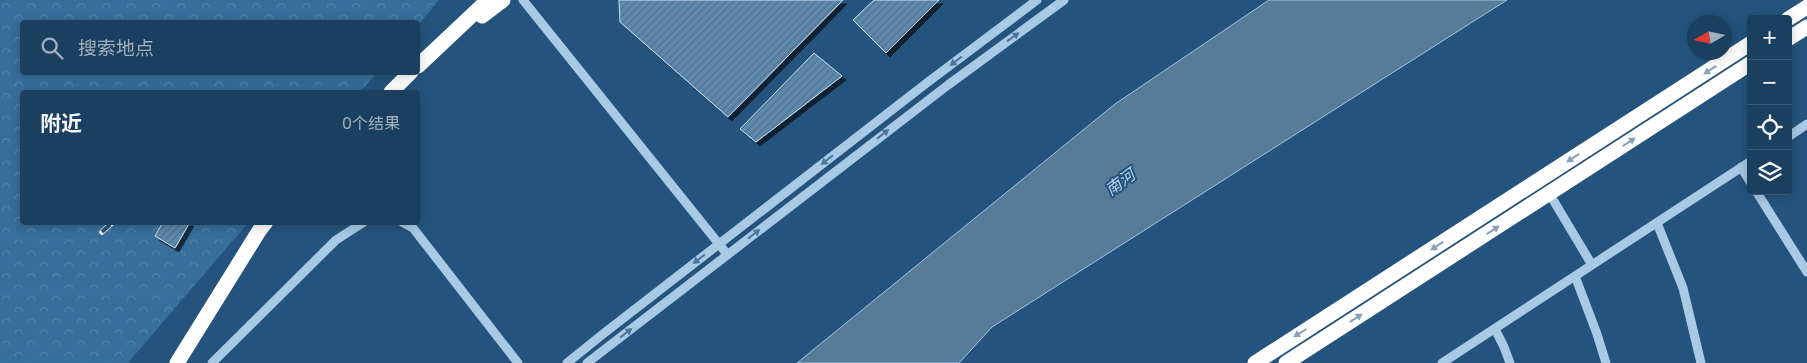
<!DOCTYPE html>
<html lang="zh">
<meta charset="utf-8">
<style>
:root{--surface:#1b3f5e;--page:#284a67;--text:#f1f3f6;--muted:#a0afbc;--line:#395873}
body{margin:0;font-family:Poppins,"Noto Sans SC",sans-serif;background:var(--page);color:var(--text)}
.controls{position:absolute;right:15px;top:15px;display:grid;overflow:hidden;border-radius:5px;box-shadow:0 2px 12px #0003}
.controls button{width:45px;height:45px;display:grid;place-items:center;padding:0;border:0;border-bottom:1px solid var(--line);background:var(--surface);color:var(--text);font:25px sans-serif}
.compass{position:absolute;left:1687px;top:15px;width:45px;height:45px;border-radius:50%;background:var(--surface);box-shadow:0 2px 12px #0003;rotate:261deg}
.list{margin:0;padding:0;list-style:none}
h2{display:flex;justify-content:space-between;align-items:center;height:65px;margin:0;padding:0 20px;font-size:21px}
h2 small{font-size:16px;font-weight:400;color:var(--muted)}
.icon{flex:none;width:28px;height:28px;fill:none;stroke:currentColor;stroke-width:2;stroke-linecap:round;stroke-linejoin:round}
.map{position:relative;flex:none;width:1807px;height:363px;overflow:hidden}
.search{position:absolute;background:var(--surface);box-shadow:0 2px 12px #0003;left:20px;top:20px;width:400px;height:55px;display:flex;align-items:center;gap:12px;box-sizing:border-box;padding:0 18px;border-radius:5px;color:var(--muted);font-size:19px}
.panel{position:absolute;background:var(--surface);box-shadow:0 2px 12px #0003;left:20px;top:90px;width:400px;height:135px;border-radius:5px}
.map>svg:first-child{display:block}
.forest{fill:url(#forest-crowns)}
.water{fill:#587b98;stroke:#9cc7e6}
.building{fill:url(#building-hatch);stroke:#cbe2f4;filter:url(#shadow)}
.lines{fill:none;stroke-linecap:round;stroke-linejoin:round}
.minor{stroke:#a8cae5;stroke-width:9}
.highway{stroke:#fff;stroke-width:15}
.rail-casing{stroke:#fff;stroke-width:5.5}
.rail{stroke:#24547d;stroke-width:4;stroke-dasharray:11;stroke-linecap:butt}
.oneway{fill:#4c779c}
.oneway2{fill:#87a1b8}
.labels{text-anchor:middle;stroke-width:4;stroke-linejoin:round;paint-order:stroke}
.water-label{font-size:16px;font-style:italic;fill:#b3d4ed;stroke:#24547d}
</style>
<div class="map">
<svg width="1807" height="363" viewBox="0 0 1807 363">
<defs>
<pattern id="forest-crowns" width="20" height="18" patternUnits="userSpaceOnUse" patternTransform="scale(1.25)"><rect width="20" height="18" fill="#376e9a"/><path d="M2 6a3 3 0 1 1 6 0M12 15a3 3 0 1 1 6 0" fill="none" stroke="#5584a9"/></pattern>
<pattern id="building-hatch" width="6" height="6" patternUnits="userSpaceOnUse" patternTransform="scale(1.25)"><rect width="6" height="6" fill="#5d89ae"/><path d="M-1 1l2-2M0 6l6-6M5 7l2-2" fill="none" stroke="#567187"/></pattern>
<filter id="shadow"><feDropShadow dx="4" dy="4" stdDeviation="0" flood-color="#0009"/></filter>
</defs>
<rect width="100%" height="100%" fill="#24547d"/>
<!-- forest -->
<path class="forest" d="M0,0H439L418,25V22H22V72L377,73L360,92H22V222L248,223L128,363H0Z"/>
<!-- water -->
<path class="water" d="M1269,0H1507L992,327L959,363H797L1115,104Z"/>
<!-- building -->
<path class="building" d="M619,0H843L728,117L620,22Z
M874,0H939L886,53L853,20Z
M814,53L842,76L756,142L740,129Z
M163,222H190L175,248L155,236Z"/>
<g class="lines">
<!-- minor -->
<path class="minor" d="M523,0L727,254
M1788,137L1807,124
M1741,167L1751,183
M1756,191L1807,272
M1549,193L1592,265
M402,222L413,228L518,363
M1657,223L1683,288L1701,363
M1575,276L1597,334L1606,363
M1495,329L1504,347L1510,363
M212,363L336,240L364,222
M567,363L603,334L928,82L1037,0
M587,363L948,85L1064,0
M1442,363L1751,161"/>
<!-- highway -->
<path class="highway" d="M482,16L503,0
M1788,19L1807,7
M1788,39L1807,27
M418,66L488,0
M391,92L411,72
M177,363L259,231L266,222
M1255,363L1751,43
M1286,363L1751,63"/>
<defs>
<path id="rail" d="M102,232L113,222"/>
</defs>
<!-- rail casing -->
<use href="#rail" class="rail-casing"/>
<!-- rail -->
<use href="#rail" class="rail"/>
</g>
<!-- one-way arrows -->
<defs><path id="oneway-solid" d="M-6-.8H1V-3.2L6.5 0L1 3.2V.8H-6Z" transform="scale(1.25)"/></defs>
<g class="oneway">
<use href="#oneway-solid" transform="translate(1013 37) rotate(-36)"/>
<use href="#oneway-solid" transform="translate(956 61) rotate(143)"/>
<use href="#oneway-solid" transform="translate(883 134) rotate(-38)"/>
<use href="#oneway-solid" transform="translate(827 160) rotate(142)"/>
<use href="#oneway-solid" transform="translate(754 234) rotate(-38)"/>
<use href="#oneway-solid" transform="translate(699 259) rotate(142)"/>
<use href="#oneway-solid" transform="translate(626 333) rotate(-38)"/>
</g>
<g class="oneway2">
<use href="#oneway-solid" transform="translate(1710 70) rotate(147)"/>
<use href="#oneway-solid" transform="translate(1629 142) rotate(-33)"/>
<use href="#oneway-solid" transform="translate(1573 158) rotate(147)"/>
<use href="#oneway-solid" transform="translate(1493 230) rotate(-33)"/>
<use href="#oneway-solid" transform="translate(1437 246) rotate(147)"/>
<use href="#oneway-solid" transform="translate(1356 318) rotate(-33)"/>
<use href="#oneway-solid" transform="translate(1300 333) rotate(148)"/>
</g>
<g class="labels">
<!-- water labels -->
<g class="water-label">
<text transform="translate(1120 182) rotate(-36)" y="6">南河</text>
</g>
</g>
</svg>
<div class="controls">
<button>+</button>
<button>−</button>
<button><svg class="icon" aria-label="locate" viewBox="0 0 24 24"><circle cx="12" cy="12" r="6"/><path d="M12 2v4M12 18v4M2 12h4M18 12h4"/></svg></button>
<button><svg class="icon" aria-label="layers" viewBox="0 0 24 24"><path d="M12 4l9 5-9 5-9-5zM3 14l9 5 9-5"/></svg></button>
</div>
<svg class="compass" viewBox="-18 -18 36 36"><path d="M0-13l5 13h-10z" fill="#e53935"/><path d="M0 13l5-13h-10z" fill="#a0afbc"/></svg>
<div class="search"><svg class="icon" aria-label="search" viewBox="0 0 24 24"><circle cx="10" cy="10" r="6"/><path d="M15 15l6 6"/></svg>搜索地点</div>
<section class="panel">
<h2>附近<small>0个结果</small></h2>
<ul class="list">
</ul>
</section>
</div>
